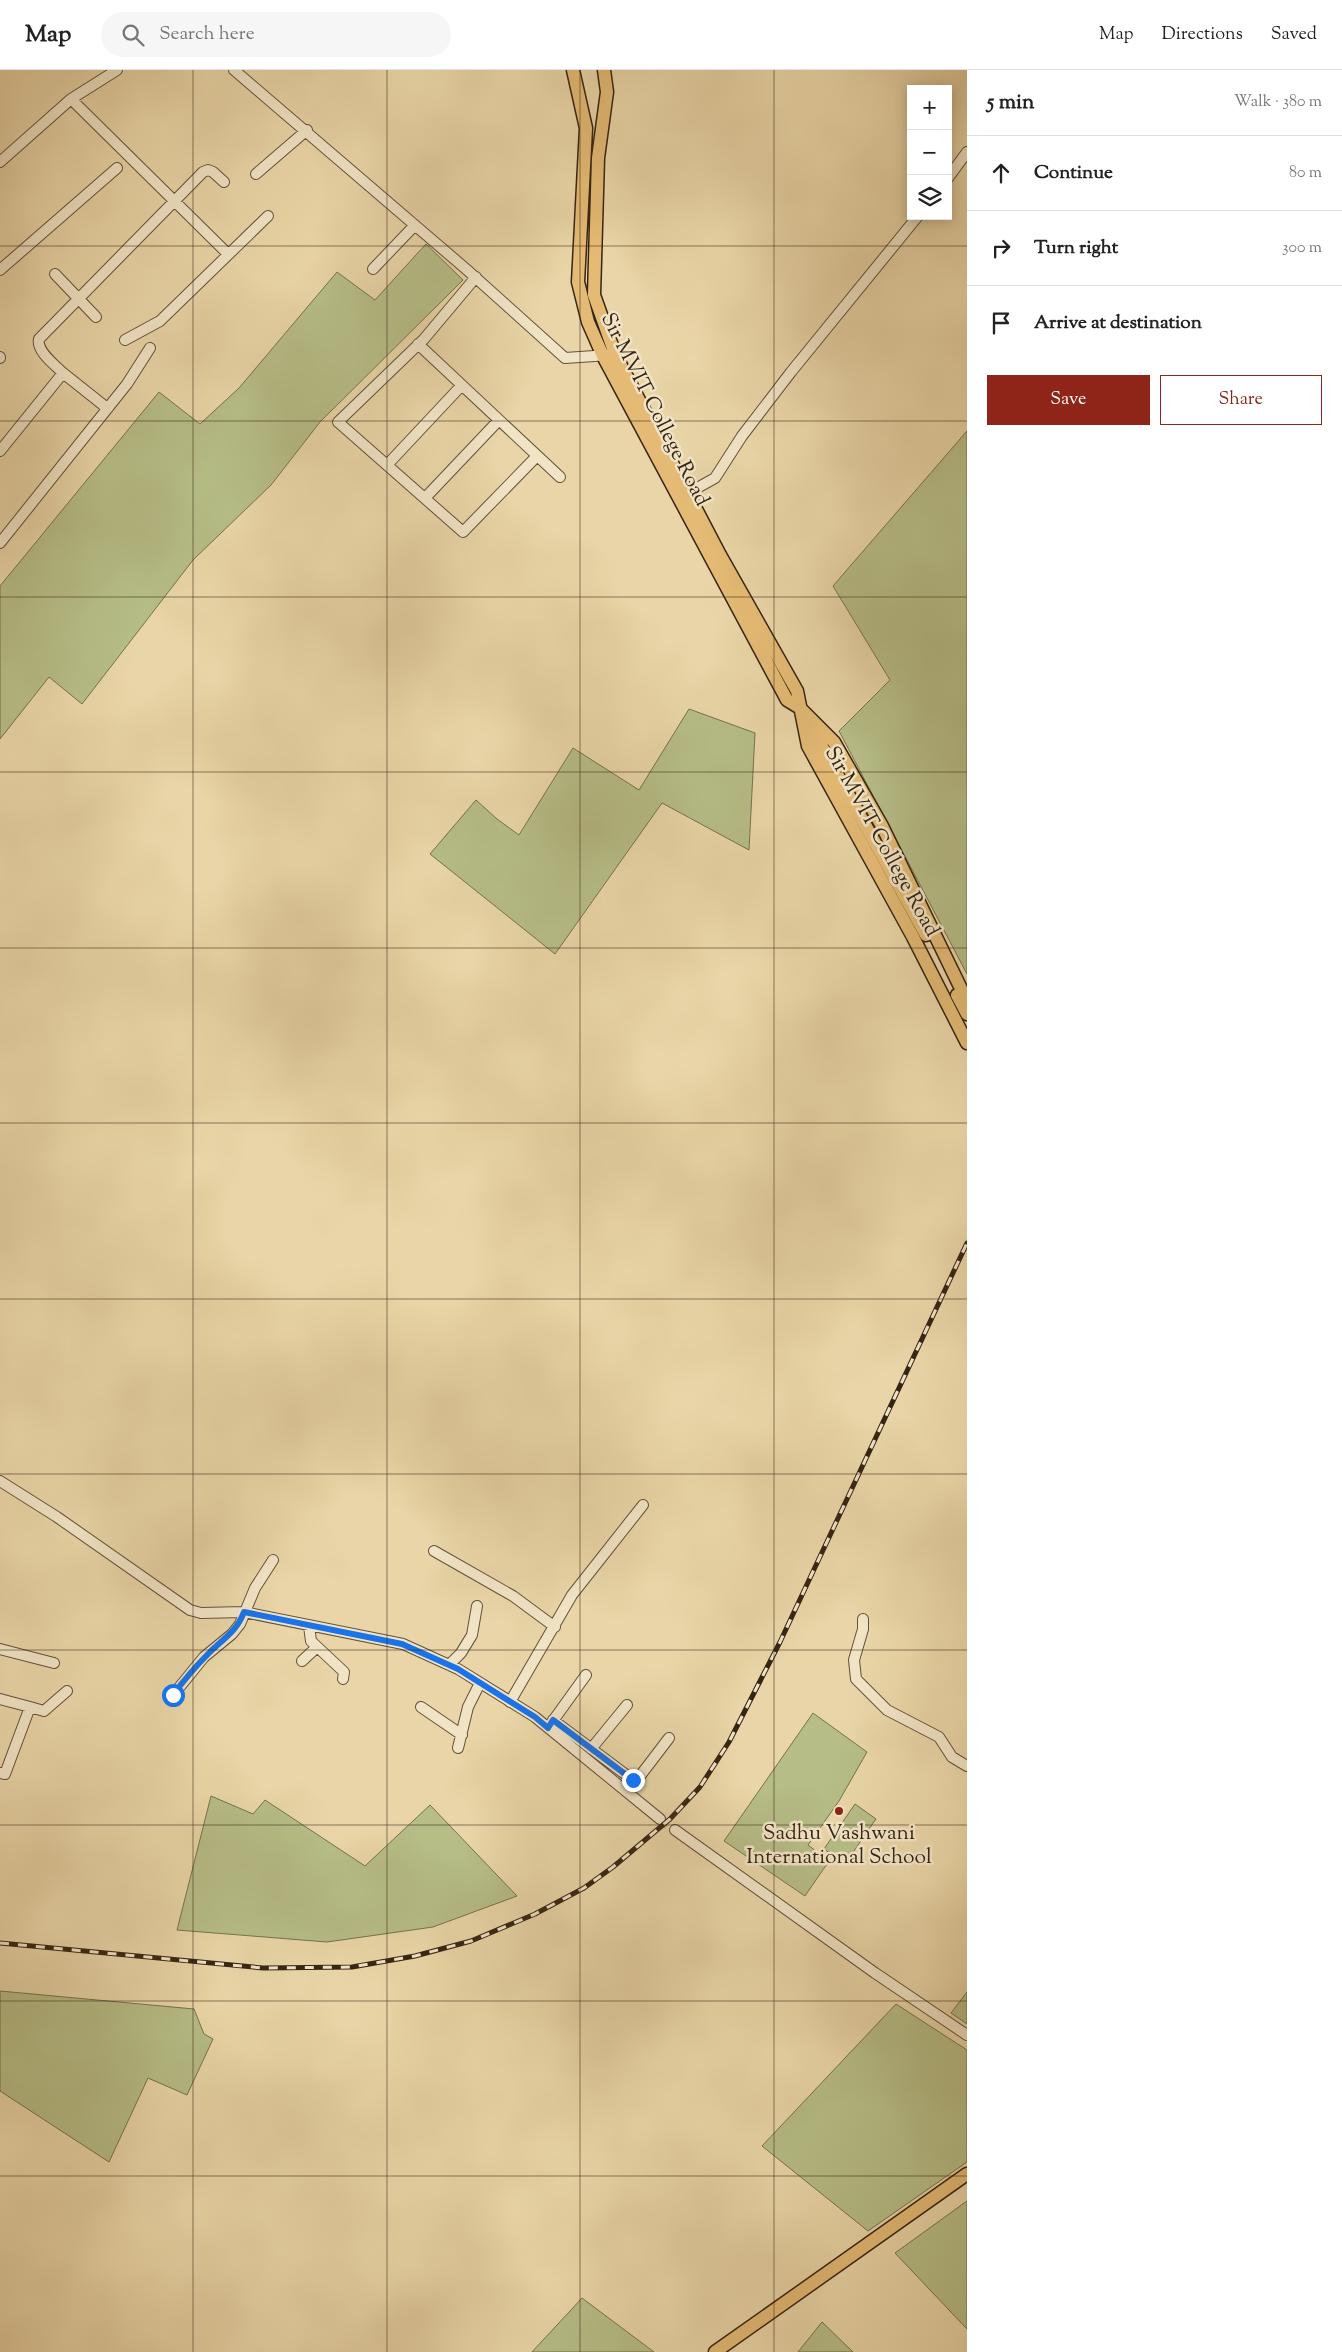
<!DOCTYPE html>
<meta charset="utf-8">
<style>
:root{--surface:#fff;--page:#f6f6f6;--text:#222;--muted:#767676;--line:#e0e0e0;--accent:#8f2418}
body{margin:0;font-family:"Sorts Mill Goudy",serif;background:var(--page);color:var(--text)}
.controls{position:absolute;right:15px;top:15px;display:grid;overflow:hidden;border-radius:0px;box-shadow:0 2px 12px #0003}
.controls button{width:45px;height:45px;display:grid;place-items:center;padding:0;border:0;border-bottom:1px solid var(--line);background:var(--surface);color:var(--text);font:25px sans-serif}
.stop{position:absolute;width:15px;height:15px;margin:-11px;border:4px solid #1a73e8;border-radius:50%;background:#fff}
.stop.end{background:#1a73e8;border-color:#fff;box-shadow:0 1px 5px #0008}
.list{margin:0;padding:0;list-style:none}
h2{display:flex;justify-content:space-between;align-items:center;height:65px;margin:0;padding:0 20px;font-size:21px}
h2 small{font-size:16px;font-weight:400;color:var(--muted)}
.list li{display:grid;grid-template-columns:32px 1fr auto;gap:15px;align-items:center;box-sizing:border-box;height:75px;padding:0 20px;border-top:1px solid var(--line)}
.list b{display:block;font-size:19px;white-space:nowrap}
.list em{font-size:16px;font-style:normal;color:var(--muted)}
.actions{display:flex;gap:10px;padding:15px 20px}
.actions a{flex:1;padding:11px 0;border:1px solid var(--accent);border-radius:0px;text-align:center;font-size:18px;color:var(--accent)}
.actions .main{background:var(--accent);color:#fff}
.icon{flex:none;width:28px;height:28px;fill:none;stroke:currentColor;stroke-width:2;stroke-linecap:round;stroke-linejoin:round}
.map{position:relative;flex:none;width:967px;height:2282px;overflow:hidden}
header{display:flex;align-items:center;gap:30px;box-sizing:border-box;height:70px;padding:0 25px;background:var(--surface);border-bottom:1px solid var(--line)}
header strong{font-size:24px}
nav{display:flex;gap:28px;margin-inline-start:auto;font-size:18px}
.search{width:350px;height:45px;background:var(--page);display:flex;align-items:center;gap:12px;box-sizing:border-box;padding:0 18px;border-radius:28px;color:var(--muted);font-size:19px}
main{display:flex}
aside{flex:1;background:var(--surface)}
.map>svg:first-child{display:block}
.green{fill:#b6bd87;stroke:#76714e}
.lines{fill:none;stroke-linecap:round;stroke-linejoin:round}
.minor-tunnel{stroke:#c5b28a;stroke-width:10;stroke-dasharray:10 5;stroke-linecap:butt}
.minor-casing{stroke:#635139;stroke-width:12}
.major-casing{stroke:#362514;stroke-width:15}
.minor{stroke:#f1e4c6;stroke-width:10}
.major{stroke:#e4ba74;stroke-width:12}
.rail-casing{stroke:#362514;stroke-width:5}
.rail{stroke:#f1e4c6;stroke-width:3;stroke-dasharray:9;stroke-linecap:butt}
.route{stroke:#1a73e8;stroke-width:6}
.grid{fill:none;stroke:#362514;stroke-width:1;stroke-opacity:0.55}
.poi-dot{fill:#8f2418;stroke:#f1e4c6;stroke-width:2}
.labels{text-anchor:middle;stroke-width:5;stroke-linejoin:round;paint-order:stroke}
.street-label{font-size:21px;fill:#362514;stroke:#f1e4c6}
.poi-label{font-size:21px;fill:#362514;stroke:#f1e4c6}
</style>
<header>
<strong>Map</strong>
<div class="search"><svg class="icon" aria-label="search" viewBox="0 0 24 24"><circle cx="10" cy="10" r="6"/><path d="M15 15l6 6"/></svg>Search here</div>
<nav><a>Map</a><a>Directions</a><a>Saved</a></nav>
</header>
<main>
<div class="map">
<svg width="967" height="2282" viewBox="0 0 967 2282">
<rect width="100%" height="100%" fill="#e9d5a7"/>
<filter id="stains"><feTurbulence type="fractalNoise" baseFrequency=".004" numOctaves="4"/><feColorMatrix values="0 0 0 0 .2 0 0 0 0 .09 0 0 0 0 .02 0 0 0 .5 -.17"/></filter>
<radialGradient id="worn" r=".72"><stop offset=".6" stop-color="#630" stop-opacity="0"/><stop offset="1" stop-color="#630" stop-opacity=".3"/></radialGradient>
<!-- green -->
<path class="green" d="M426,174L463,210L320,352L271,415L193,490L82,634L49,607L0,669V516L159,322L200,354L239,318L337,202L375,230Z
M967,361V904L839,661L890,610L833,516Z
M689,639L755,663L749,780L662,733L555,884L430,784L476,730L497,749L519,765L573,678L639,720Z
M813,1643L867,1682L839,1731L808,1775L829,1791L805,1826L724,1771Z
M211,1726L253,1744L265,1730L365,1796L430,1735L517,1826L433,1857L327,1872L177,1860Z
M855,1734L876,1749L845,1794L824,1779Z
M0,1921L194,1939L204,1964L213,1969L187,2025L148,2008L109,2092L0,2021Z
M967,1922V1954L951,1943Z
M896,1934L967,1980V2092L868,2161L762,2076Z
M967,2131V2259L895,2183Z
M582,2228L654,2282H532Z
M822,2252L853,2282H798Z"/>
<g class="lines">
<!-- minor-tunnel -->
<path class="minor-tunnel" d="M660,1749L675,1760"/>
<defs>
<path id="minor" d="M234,0L466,199L565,288L609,285
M71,29L228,184
M0,92L71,29L117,0
M256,104L307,60
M948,108L967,82
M373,199L415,155
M0,200L117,98
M55,204L96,247
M476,207L424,269L338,352L463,462L537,386
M125,270L160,251L268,146
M418,274L560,407
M0,288V287
M63,303C55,295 36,281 39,269L203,102L208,100L213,102L224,112
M0,381L63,303L107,338
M387,395L462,315
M681,427L715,408L742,366L791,302L918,146
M425,428L499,350
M0,473L127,314L150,278
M0,1411L57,1447L190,1540L201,1543L244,1542L403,1574L458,1599L535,1647L660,1749
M434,1481L513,1526L555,1557
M863,1549V1559L854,1590L856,1609L887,1640L939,1667L952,1687L967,1696
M309,1556L311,1571L344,1602L343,1609
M0,1579L54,1593
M302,1591L316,1578
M449,1595L461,1583L472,1565L477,1536
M173,1625L204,1587L232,1564L240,1554L255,1518L273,1490
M0,1629L30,1637L5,1704L0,1703
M510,1632L572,1525L643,1435
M30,1637L44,1641L67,1621
M421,1637L462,1665
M553,1650L633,1710L640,1706L669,1668
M550,1655L586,1605
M458,1678L468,1637L480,1613
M591,1679L627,1635
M675,1760L875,1903L967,1965"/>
<path id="major" d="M573,0L586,58L578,212L588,252L603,286L787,630L800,638L834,672L882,756L967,931
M604,0L607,22L598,88L594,225L615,284L720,485L797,621L808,676L913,867L967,973
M810,655L926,865
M957,925L967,944
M715,2282L967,2104"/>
</defs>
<!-- minor casing -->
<use href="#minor" class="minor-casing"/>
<!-- major casing -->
<use href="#major" class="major-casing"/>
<!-- minor -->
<use href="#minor" class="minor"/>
<!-- major -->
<use href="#major" class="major"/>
<defs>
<path id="rail" d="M0,1873L263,1898L352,1897L415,1886L471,1871L535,1844L584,1818L613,1797L670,1749L700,1717L729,1672L780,1572L967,1173"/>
</defs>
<!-- rail casing -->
<use href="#rail" class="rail-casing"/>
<!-- rail -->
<use href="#rail" class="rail"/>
</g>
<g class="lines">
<!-- route -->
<path class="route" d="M173,1625C184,1610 196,1596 209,1583C223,1569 237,1561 244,1542L402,1574L458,1599L535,1647L548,1658L553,1650L633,1710"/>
</g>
<!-- grid -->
<path class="grid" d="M193,0V2282M387,0V2282M580,0V2282M774,0V2282M0,176H967M0,351H967M0,527H967M0,702H967M0,878H967M0,1053H967M0,1229H967M0,1404H967M0,1580H967M0,1755H967M0,1931H967M0,2106H967"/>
<!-- markers -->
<circle class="poi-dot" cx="839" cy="1741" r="5"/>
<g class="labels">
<!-- street labels -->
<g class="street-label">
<text transform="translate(656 339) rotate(63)" y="7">Sir MVIT College Road</text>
<text transform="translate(883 771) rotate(61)" y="7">Sir MVIT College Road</text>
</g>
<!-- poi labels -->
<g class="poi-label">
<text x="839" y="1769">Sadhu Vashwani<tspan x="839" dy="24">International School</tspan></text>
</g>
</g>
<rect width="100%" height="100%" filter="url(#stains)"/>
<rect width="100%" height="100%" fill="url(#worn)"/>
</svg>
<div class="controls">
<button>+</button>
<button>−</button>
<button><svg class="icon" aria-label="layers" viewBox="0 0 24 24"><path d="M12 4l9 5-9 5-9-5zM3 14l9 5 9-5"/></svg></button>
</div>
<div class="stop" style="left:173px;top:1625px"></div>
<div class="stop end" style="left:633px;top:1710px"></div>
</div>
<aside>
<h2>5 min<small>Walk · 380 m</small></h2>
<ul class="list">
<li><svg class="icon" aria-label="ahead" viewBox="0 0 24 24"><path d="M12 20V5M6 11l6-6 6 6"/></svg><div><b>Continue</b></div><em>80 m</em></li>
<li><svg class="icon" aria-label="right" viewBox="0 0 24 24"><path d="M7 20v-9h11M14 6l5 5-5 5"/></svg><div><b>Turn right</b></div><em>300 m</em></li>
<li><svg class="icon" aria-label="arrive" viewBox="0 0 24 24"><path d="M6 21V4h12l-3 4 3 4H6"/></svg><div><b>Arrive at destination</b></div></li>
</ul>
<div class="actions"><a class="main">Save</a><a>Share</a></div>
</aside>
</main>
